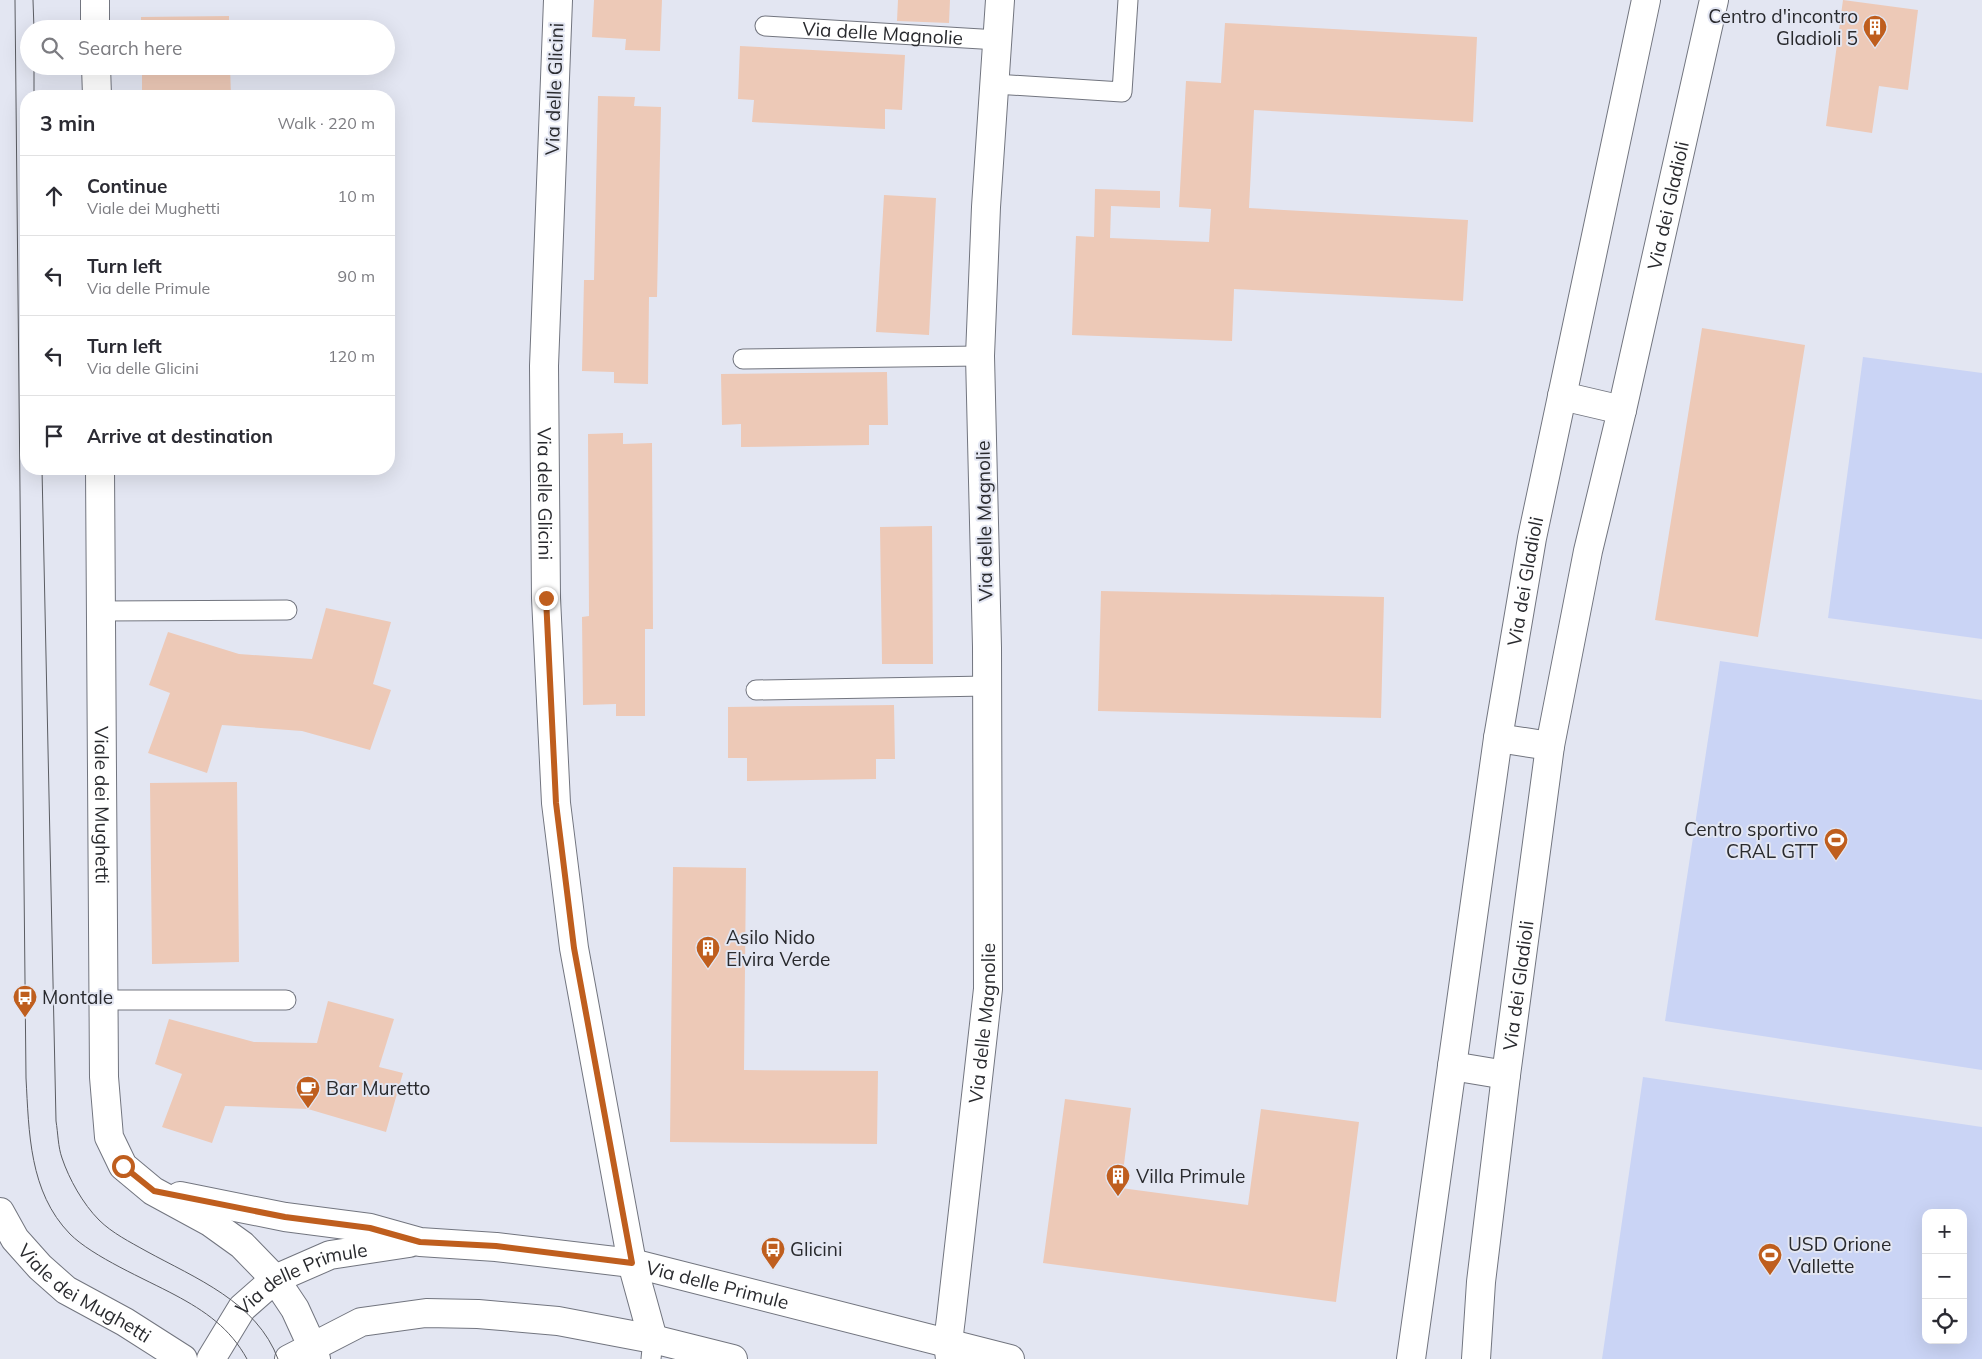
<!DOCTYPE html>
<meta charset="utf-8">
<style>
:root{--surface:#fff;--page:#f2f2f3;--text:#2b2b33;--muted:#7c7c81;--line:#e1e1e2}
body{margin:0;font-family:Mulish,sans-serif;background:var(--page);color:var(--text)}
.controls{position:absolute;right:15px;bottom:15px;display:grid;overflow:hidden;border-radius:10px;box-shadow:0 5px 20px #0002}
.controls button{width:45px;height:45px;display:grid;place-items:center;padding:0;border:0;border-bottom:1px solid var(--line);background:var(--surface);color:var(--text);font:25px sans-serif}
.stop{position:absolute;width:15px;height:15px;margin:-11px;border:4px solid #bf5e1e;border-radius:50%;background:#fff}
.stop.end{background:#bf5e1e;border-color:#fff;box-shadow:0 1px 5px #0008}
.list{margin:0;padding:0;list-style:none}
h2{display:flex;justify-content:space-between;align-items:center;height:65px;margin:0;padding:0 20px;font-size:21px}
h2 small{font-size:16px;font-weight:400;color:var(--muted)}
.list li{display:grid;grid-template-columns:32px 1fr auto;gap:15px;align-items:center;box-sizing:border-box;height:80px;padding:0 20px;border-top:1px solid var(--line)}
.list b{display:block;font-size:19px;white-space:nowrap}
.list p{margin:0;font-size:16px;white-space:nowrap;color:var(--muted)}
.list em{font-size:16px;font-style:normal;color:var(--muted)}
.icon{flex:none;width:28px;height:28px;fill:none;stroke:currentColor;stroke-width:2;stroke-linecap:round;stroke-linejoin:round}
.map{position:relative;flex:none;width:1982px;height:1359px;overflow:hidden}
.search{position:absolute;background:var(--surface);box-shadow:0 5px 20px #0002;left:20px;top:20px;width:375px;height:55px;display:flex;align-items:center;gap:12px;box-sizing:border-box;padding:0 18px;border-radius:28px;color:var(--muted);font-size:19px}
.panel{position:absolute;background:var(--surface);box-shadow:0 5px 20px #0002;left:20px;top:90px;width:375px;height:385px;border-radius:20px}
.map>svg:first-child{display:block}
.green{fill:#cad4f5;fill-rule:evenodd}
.building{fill:#edc9b7}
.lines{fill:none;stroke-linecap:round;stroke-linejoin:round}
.service-casing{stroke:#72757f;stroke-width:21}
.minor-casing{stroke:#72757f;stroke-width:30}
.tertiary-casing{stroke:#72757f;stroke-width:30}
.service{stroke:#fff;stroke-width:19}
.minor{stroke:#fff;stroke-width:28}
.tertiary{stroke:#fff;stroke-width:28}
.tram{stroke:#5b5d63;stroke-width:1}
.route{stroke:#bf5e1e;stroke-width:6}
.labels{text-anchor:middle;stroke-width:4;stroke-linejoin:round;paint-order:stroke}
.poi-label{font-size:19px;fill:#292a2e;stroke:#e3e6f2;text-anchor:start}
.street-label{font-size:19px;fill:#292a2e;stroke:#e3e6f2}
</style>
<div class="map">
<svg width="1982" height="1359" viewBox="0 0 1982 1359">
<rect width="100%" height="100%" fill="#e3e6f2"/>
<!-- green -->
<path class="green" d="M1863,357L1982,373V639L1828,618Z
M1720,661L1982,700V1070L1665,1021Z
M1643,1077L1982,1127V1359H1602ZM1926,1213H1963V1340H1926Z"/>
<!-- building -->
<path class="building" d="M594,0H662L660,51L625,50L626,39L592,37Z
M898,0H950L949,23L897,21Z
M1843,0L1918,10L1908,90L1879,86L1872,133L1826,126Z
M229,16V29H141V17Z
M1225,23L1477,37L1473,122L1254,110L1249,208L1468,220L1463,301L1234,289L1232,341L1072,335L1076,236L1094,237L1095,189L1160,191V208L1111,206L1110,238L1209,242L1211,209L1179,207L1186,81L1221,83Z
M740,46L905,55L902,110L885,109V129L752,122L754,100L738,99Z
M142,66H230L231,96H142Z
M598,96L635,97L634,106L661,107L657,297H649L648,384L614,383V372L582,371L584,280H594Z
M884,195L936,198L929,335L876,332Z
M1702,328L1805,345L1758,637L1655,620Z
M887,372L888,425H869V445L741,447V424L722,425L721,374Z
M623,433V444L652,443L653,629H645V716H616V704L583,705L582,617L589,616L588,434Z
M932,526L933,664H882L880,527Z
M1101,591L1384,597L1381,718L1098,711Z
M326,608L391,622L373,684L391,690L370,750L302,731L222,725L207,773L148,753L170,693L149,685L168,632L239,654L312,659Z
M894,705L895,759H876V779L747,781V758H728V707Z
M237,782L239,962L152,964L150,783Z
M673,867L746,868L744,1070L878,1071L877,1144L670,1142Z
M328,1001L394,1019L379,1067L403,1073L386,1132L308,1109L225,1106L212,1143L162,1127L182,1074L155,1064L169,1019L254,1042L317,1043Z
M1065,1099L1131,1108L1121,1188L1248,1205L1261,1109L1359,1122L1336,1302L1043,1263Z"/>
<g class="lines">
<defs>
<g id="service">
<path id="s1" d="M765,26L998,40"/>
<path d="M995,84L1122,92L1128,0"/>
<path d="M743,359L980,356"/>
<path d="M101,611L287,610"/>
<path d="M756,690L987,686"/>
<path d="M104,1000H286"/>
<path d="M651,1359L653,1339"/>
</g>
<g id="minor">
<path id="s2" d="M558,0L544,366L546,598L556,803L574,948L632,1263L653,1339"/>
<path d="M1562,396L1622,410"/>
<path d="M1498,738L1550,746"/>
<path d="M1452,1066L1506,1075"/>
<path id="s3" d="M950,1359L948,1342L951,1318L988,989L987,647L980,356L986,207L1000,0"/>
<path id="s4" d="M1411,1359L1498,738L1532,538L1646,0"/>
<path id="s5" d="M1476,1359L1481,1282L1506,1075L1550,746L1588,551L1622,410L1714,0"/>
</g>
<g id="tertiary">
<path d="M95,0V29"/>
<path d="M96,66L97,96"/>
<path id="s6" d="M100,469L104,1077L109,1137L123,1166L153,1191L210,1222L242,1245L275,1279L295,1309L312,1346L316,1359"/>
<path id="s7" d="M180,1196L285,1217L370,1228L420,1242L496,1247L632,1263L1010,1359"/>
<path id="s8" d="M0,1212L15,1239L40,1267L66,1290L125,1322L183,1359"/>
<path id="s9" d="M211,1359L242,1308L275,1279L330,1255L409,1243"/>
<path d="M289,1359L361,1322L426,1313L478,1314L558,1321L653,1339L733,1359"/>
</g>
</defs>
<!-- service casing -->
<use href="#service" class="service-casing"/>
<!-- minor casing -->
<use href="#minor" class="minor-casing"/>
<!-- tertiary casing -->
<use href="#tertiary" class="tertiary-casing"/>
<!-- service -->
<use href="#service" class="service"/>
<!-- minor -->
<use href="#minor" class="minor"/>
<!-- tertiary -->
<use href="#tertiary" class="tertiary"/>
<!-- tram -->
<path class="tram" d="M15,0L26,1078C29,1132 29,1192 70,1234C93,1257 145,1279 175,1295C205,1311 230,1328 247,1359
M33,0L34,29
M34,66V96
M42,469L56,1121C58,1133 58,1147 62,1158C69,1179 83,1204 99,1220C112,1233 130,1242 146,1251C195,1278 257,1302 278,1359"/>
</g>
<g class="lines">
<!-- route -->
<path class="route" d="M123,1166L154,1191L285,1217L370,1228L420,1242L496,1246L632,1263L574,948L556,803L546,598"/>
</g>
<!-- icons -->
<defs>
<symbol id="building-pin" viewBox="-11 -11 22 30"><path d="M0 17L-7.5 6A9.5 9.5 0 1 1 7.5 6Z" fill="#bf5e1e" stroke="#e3e6f2"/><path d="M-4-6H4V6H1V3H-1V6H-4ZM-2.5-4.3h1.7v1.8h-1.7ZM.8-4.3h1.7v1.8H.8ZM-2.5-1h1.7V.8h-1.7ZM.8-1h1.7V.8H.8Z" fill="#fff"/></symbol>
<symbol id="stadium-pin" viewBox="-11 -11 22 30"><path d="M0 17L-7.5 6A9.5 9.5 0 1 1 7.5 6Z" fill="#bf5e1e" stroke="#e3e6f2"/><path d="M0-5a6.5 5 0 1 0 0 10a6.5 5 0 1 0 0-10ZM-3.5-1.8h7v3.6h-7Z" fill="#fff"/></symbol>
<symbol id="bus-pin" viewBox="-11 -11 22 30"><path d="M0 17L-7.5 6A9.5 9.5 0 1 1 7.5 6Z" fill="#bf5e1e" stroke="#e3e6f2"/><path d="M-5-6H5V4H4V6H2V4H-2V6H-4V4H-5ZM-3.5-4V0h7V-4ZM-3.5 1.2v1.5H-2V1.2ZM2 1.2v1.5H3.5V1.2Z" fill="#fff"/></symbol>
<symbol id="cafe-pin" viewBox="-11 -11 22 30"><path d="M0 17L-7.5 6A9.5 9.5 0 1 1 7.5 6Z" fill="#bf5e1e" stroke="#e3e6f2"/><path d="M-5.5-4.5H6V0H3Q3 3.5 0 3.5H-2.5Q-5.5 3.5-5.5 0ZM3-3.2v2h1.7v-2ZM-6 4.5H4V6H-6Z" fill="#fff"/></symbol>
</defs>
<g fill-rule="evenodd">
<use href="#building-pin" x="1861" y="13" width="28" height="38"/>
<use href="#stadium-pin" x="1822" y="826" width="28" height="38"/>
<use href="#building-pin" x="694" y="934" width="28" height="38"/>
<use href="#bus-pin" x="11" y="983" width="28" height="38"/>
<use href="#cafe-pin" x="294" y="1074" width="28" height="38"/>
<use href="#building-pin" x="1104" y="1162" width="28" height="38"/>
<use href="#bus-pin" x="759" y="1235" width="28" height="38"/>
<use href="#stadium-pin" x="1756" y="1241" width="28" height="38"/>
</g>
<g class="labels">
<!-- poi labels -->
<g class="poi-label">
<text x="1858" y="23" text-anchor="end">Centro d'incontro<tspan x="1858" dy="22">Gladioli 5</tspan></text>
<text x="1818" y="836" text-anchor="end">Centro sportivo<tspan x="1818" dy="22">CRAL GTT</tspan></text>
<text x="726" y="944">Asilo Nido<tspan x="726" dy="22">Elvira Verde</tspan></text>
<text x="42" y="1004">Montale</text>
<text x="326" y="1095">Bar Muretto</text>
<text x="1136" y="1183">Villa Primule</text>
<text x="1788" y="1251">USD Orione<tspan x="1788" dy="22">Vallette</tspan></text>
<text x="790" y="1256">Glicini</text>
</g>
<!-- street labels -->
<g class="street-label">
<text dy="7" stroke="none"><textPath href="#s1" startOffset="118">Via delle Magnolie</textPath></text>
<text transform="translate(554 89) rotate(-88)" y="7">Via delle Glicini</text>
<text dy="7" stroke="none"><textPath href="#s5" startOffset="1171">Via dei Gladioli</textPath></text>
<text dy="7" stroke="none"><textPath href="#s2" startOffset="494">Via delle Glicini</textPath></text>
<text transform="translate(984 521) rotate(-91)" y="7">Via delle Magnolie</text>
<text dy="7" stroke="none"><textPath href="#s4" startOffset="786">Via dei Gladioli</textPath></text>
<text dy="7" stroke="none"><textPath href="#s6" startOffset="336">Viale dei Mughetti</textPath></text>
<text dy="7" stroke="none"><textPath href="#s5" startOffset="376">Via dei Gladioli</textPath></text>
<text dy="7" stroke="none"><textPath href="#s3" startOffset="338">Via delle Magnolie</textPath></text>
<text dy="7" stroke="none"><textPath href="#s9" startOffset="128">Via delle Primule</textPath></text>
<text dy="7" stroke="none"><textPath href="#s7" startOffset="546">Via delle Primule</textPath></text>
<text dy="7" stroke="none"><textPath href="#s8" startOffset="120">Viale dei Mughetti</textPath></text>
</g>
</g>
</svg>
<div class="controls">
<button>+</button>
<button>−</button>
<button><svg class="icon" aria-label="locate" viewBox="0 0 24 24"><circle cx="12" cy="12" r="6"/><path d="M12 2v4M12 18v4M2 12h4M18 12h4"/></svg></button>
</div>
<div class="stop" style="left:123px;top:1166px"></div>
<div class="stop end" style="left:546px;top:598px"></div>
<div class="search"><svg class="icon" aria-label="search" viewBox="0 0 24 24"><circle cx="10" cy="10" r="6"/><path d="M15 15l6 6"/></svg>Search here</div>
<section class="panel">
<h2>3 min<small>Walk · 220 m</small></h2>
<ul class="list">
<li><svg class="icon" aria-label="ahead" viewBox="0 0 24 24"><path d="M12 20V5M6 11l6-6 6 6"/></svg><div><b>Continue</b><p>Viale dei Mughetti</p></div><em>10 m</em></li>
<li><svg class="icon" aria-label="left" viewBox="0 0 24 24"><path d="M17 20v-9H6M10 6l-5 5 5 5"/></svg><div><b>Turn left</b><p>Via delle Primule</p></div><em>90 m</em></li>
<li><svg class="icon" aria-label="left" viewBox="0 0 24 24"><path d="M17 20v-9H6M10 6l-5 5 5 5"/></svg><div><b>Turn left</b><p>Via delle Glicini</p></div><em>120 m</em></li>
<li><svg class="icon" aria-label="arrive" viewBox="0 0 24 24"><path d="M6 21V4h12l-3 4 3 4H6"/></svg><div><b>Arrive at destination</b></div></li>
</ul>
</section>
</div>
